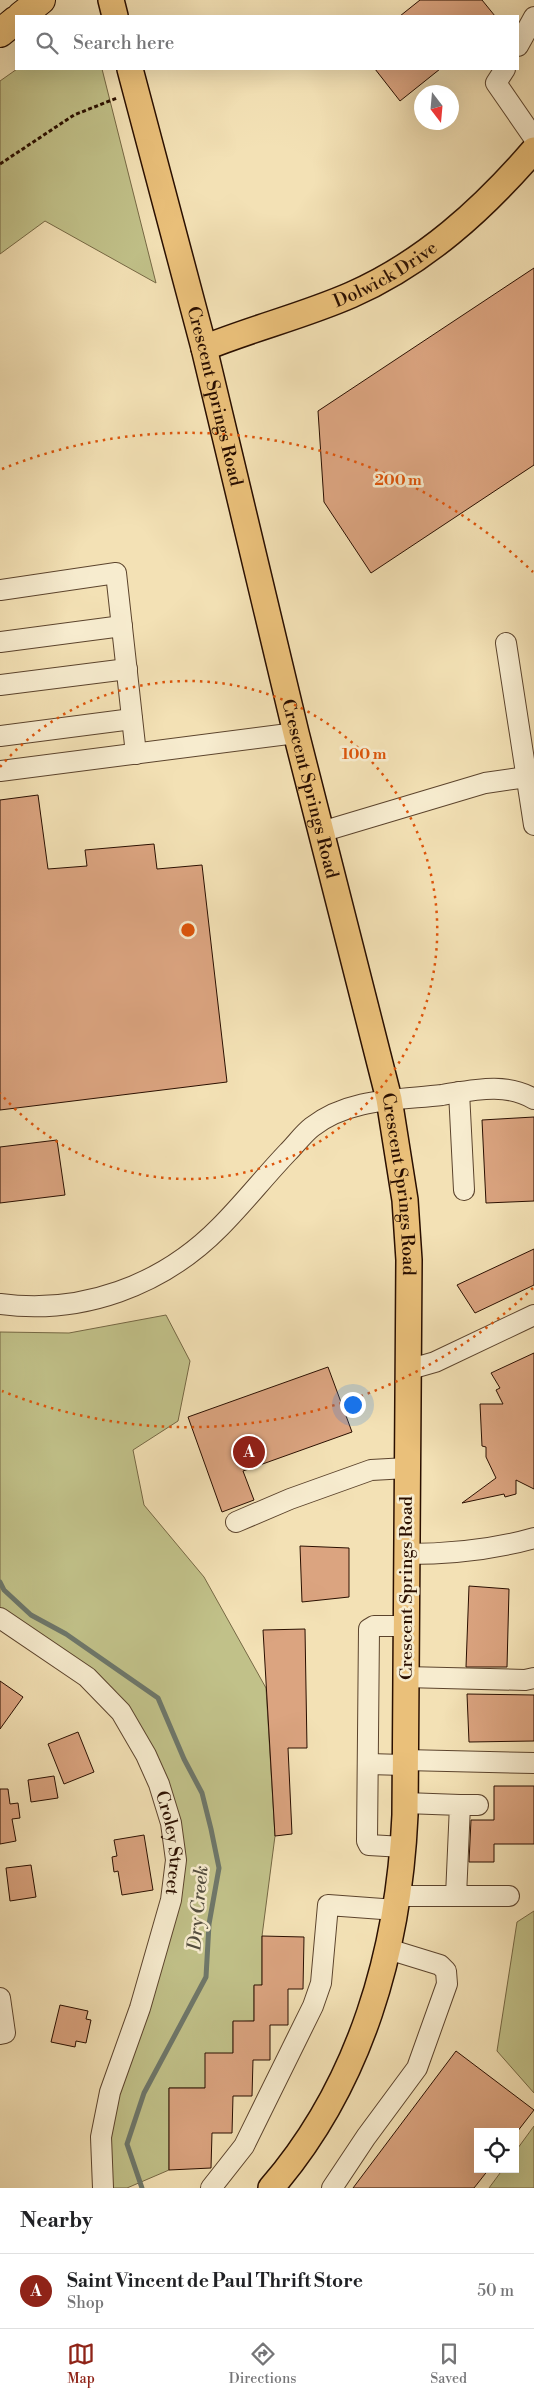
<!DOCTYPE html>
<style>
:root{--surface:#fff;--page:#f6f6f6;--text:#202124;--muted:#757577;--line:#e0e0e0;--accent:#8f2418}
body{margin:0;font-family:"Libre Bodoni",serif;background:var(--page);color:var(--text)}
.controls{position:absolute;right:15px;bottom:15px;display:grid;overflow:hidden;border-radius:0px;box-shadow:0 5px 20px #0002}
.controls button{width:45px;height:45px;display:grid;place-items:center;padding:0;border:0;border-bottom:1px solid var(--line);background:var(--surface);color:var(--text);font:25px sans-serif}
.compass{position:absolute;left:414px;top:85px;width:45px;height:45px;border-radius:50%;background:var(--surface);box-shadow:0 5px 20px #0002;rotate:164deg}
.you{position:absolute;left:352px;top:1404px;width:18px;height:18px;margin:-12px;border:4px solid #fff;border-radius:50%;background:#1a73e8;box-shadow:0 0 0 8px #1a73e833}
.badge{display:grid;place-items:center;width:32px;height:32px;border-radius:50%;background:var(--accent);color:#fff;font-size:16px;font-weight:700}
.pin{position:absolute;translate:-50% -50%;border:2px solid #fff;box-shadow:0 1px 5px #0006}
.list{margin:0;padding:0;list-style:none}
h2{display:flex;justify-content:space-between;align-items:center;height:65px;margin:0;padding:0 20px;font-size:21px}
h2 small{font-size:16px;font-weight:400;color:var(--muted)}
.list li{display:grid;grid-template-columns:32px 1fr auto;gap:15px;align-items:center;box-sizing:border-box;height:75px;padding:0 20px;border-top:1px solid var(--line)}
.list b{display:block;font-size:19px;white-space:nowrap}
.list p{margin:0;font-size:16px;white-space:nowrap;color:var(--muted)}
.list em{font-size:16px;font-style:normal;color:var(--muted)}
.icon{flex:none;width:28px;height:28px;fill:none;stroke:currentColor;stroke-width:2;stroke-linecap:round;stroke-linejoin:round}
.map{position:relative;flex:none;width:534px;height:2188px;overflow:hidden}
.search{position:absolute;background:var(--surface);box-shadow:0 5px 20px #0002;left:15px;right:15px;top:15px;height:55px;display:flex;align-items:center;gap:12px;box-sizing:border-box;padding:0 18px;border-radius:0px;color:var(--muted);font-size:19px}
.sheet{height:140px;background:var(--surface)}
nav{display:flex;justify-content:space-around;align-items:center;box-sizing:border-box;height:70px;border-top:1px solid var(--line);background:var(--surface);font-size:14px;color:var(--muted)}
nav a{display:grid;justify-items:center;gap:2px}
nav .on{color:var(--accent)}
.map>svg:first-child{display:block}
.green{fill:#c1c189;stroke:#766844}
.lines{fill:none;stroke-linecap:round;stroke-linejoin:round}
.stream{stroke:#6e776a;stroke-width:5}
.building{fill:#dba480;stroke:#2a0f00}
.minor-casing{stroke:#5c442d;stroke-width:22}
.major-casing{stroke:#2a0f00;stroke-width:28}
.highway-casing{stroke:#2a0f00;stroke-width:30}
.path{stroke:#2a0f00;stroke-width:3;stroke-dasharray:4 2.5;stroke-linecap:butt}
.minor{stroke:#f7eccf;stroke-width:20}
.major{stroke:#eac07a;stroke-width:25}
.highway{stroke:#eac07a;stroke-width:28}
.ring{fill:none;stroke:#de550b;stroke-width:2.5;stroke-dasharray:2.5 5}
.labels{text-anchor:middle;stroke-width:5;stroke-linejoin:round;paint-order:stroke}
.street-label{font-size:18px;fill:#2a0f00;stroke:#f7eccf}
.water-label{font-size:19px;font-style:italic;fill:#524c3e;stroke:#f7eccf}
.centre{fill:#de550b;stroke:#f7eccf;stroke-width:2.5}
.ring-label{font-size:15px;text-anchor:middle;font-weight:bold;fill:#de550b;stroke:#f7eccf;stroke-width:5;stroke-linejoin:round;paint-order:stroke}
</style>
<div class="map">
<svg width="534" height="2188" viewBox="0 0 534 2188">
<rect width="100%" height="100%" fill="#f3e1b5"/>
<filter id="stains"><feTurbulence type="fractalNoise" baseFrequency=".004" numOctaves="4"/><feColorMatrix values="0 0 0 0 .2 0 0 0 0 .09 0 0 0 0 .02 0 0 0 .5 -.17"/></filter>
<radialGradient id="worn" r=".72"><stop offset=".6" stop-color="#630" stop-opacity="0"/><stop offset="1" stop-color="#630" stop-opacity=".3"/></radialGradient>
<!-- green -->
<path class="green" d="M17,69H102L156,283L45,221L0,254V81Z
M166,1315L190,1361L178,1421L133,1450L144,1505L204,1577L266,1688L275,1836L262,1936V1985L254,1986V2021L233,2022V2053L205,2088H169V2170L127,2188H103L100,2155L155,1959L171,1823L121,1712L0,1618V1332L69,1333Z
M534,1911V2093L497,2051L517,1922Z
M534,2126V2188H489L503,2169H515V2152Z"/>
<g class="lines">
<!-- stream -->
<path class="stream" d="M0,1582L4,1590L31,1615L66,1634L158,1698L184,1759L202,1793L211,1829L219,1868L209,1924L206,1977L144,2093L127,2144L142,2188"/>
</g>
<!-- building -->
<path class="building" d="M420,0H482L495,16H400Z
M375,69H440L400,101Z
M534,268V465L371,573L324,502L318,411Z
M38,795L48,869L87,866L85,850L154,844L157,869L202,865L227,1082L0,1110V800Z
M534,1117V1201L486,1203L482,1120Z
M57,1140L65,1195L0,1203V1147Z
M534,1249V1285L475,1313L457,1285Z
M534,1353V1489L516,1480V1494L505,1497L504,1494L462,1503L496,1478L486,1457V1447L482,1446L480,1404H503L496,1390L500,1388L491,1373Z
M328,1367L352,1432L243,1471L254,1500L222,1512L188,1417Z
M300,1546L349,1548V1597L302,1602Z
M469,1586L509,1589L507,1667H466Z
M305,1629L307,1748H288L292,1834L275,1836L263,1630Z
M0,1681L23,1697L0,1729Z
M467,1694L534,1695V1741L469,1742Z
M78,1732L94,1772L64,1784L48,1744Z
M54,1776L58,1798L31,1802L28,1780Z
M494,1786H534V1844H494V1862H469L471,1820H494Z
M0,1789H8L10,1804L18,1803L20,1818L12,1819L16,1841L0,1844Z
M144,1835L153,1890L122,1895L118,1871L114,1872L112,1857L117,1856L114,1840Z
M31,1865L36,1897L10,1901L6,1868Z
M262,1936L304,1937L303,1989H288V2025H270V2060H253L252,2096H233L232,2133H212L211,2168L169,2170V2088H205V2053H233V2021H254V1985H262Z
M60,2005L88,2011L86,2019L91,2020L86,2043L76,2041L75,2047L51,2042Z
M456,2051L534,2110L517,2132H478V2169H489L474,2188H353Z"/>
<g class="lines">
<defs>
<g id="minor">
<path d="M518,46L534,17"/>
<path d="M505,69L496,83L534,138"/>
<path d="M0,590L116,573L136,754"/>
<path d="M0,642L122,626"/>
<path d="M506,643L534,825"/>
<path d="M0,685L127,669"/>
<path d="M0,736L132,719"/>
<path d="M0,771L296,733"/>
<path d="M321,832L485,783L527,777"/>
<path d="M459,1092L464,1190"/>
<path d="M0,1304C81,1315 162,1286 220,1227C244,1203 265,1176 288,1152C296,1144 303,1134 312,1127C349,1098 399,1100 442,1095C474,1090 505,1082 534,1099"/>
<path d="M407,1370L435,1362L534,1315"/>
<path d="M236,1522L290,1499L371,1470L407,1468"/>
<path d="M406,1554C450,1554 492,1550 534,1538"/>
<path id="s1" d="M0,1618L87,1677L121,1712L146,1755L159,1784L171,1823L176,1860L171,1900L140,2008L110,2092L101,2137L103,2188"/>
<path d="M405,1677L525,1680L534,1678"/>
<path d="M405,1760L534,1763"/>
<path d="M368,1764L404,1765"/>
<path d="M405,1803L460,1805L456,1896"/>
<path d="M460,1805H478"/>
<path d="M403,1847L369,1845L367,1841L369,1629L374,1626H405"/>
<path d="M398,1896H509"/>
<path d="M0,1998L5,2033L0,2034"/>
<path d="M211,2188L244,2146L313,2006L321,1983L328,1905L396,1910"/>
<path d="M332,2188L366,2137L417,2068L447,1984L446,1971L440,1965L388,1949"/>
</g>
<g id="major">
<path d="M111,0L115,16"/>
<path id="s2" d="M130,69L204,348L296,733L389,1099L405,1200L409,1260L405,1815C399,1950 361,2084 271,2188"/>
<path id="s3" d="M204,348C253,328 303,316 351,295C424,263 483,209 534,150"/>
</g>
<path id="highway" d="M21,16L41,0
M0,33L16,20"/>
</defs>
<!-- minor casing -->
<use href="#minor" class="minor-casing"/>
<!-- major casing -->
<use href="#major" class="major-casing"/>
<!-- highway casing -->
<use href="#highway" class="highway-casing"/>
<!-- path -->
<path class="path" d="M0,164L74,115L117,98"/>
<!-- minor -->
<use href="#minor" class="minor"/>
<!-- major -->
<use href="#major" class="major"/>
<!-- highway -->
<use href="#highway" class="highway"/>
</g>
<!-- distance rings -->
<g class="ring">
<path d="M0 767A249 249 0 1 1 0 1093"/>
<path d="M533 1288A497 497 0 0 1 2 1391M2 469A497 497 0 0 1 533 572"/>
</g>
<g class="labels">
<!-- street labels -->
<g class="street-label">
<text dy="6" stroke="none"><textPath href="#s3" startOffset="196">Dolwick Drive</textPath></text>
<text dy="6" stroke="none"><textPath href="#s2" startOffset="338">Crescent Springs Road</textPath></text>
<text dy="6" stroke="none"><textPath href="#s2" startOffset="742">Crescent Springs Road</textPath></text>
<text dy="6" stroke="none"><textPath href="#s2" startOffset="1148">Crescent Springs Road</textPath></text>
<text transform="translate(406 1588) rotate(-90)" y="6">Crescent Springs Road</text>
<text dy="6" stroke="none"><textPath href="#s1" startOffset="296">Croley Street</textPath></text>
</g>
<!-- water labels -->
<g class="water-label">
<text transform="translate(197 1908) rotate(-85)" y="7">Dry Creek</text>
</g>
</g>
<circle cx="188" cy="930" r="8" class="centre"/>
<g class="ring-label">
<text x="398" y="485">200 m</text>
<text x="364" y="759">100 m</text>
</g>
<rect width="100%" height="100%" filter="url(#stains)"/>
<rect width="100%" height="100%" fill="url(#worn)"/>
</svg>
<div class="controls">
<button><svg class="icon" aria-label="locate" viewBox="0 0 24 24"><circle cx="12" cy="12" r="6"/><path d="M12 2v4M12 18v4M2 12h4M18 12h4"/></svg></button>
</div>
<svg class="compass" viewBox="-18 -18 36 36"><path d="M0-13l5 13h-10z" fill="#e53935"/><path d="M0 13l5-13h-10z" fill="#757577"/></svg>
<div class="you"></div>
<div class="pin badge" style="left:249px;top:1452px">A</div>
<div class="search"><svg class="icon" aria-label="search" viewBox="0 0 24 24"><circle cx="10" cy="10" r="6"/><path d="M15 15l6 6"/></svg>Search here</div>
</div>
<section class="sheet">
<h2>Nearby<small></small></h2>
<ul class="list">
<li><span class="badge">A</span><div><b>Saint Vincent de Paul Thrift Store</b><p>Shop</p></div><em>50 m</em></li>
</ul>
</section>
<nav>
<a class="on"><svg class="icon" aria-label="map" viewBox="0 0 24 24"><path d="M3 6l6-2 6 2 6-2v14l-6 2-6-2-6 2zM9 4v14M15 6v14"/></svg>Map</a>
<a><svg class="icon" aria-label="directions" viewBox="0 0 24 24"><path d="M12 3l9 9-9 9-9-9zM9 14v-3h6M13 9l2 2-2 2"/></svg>Directions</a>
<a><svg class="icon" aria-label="saved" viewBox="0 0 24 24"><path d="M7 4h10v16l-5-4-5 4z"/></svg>Saved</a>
</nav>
